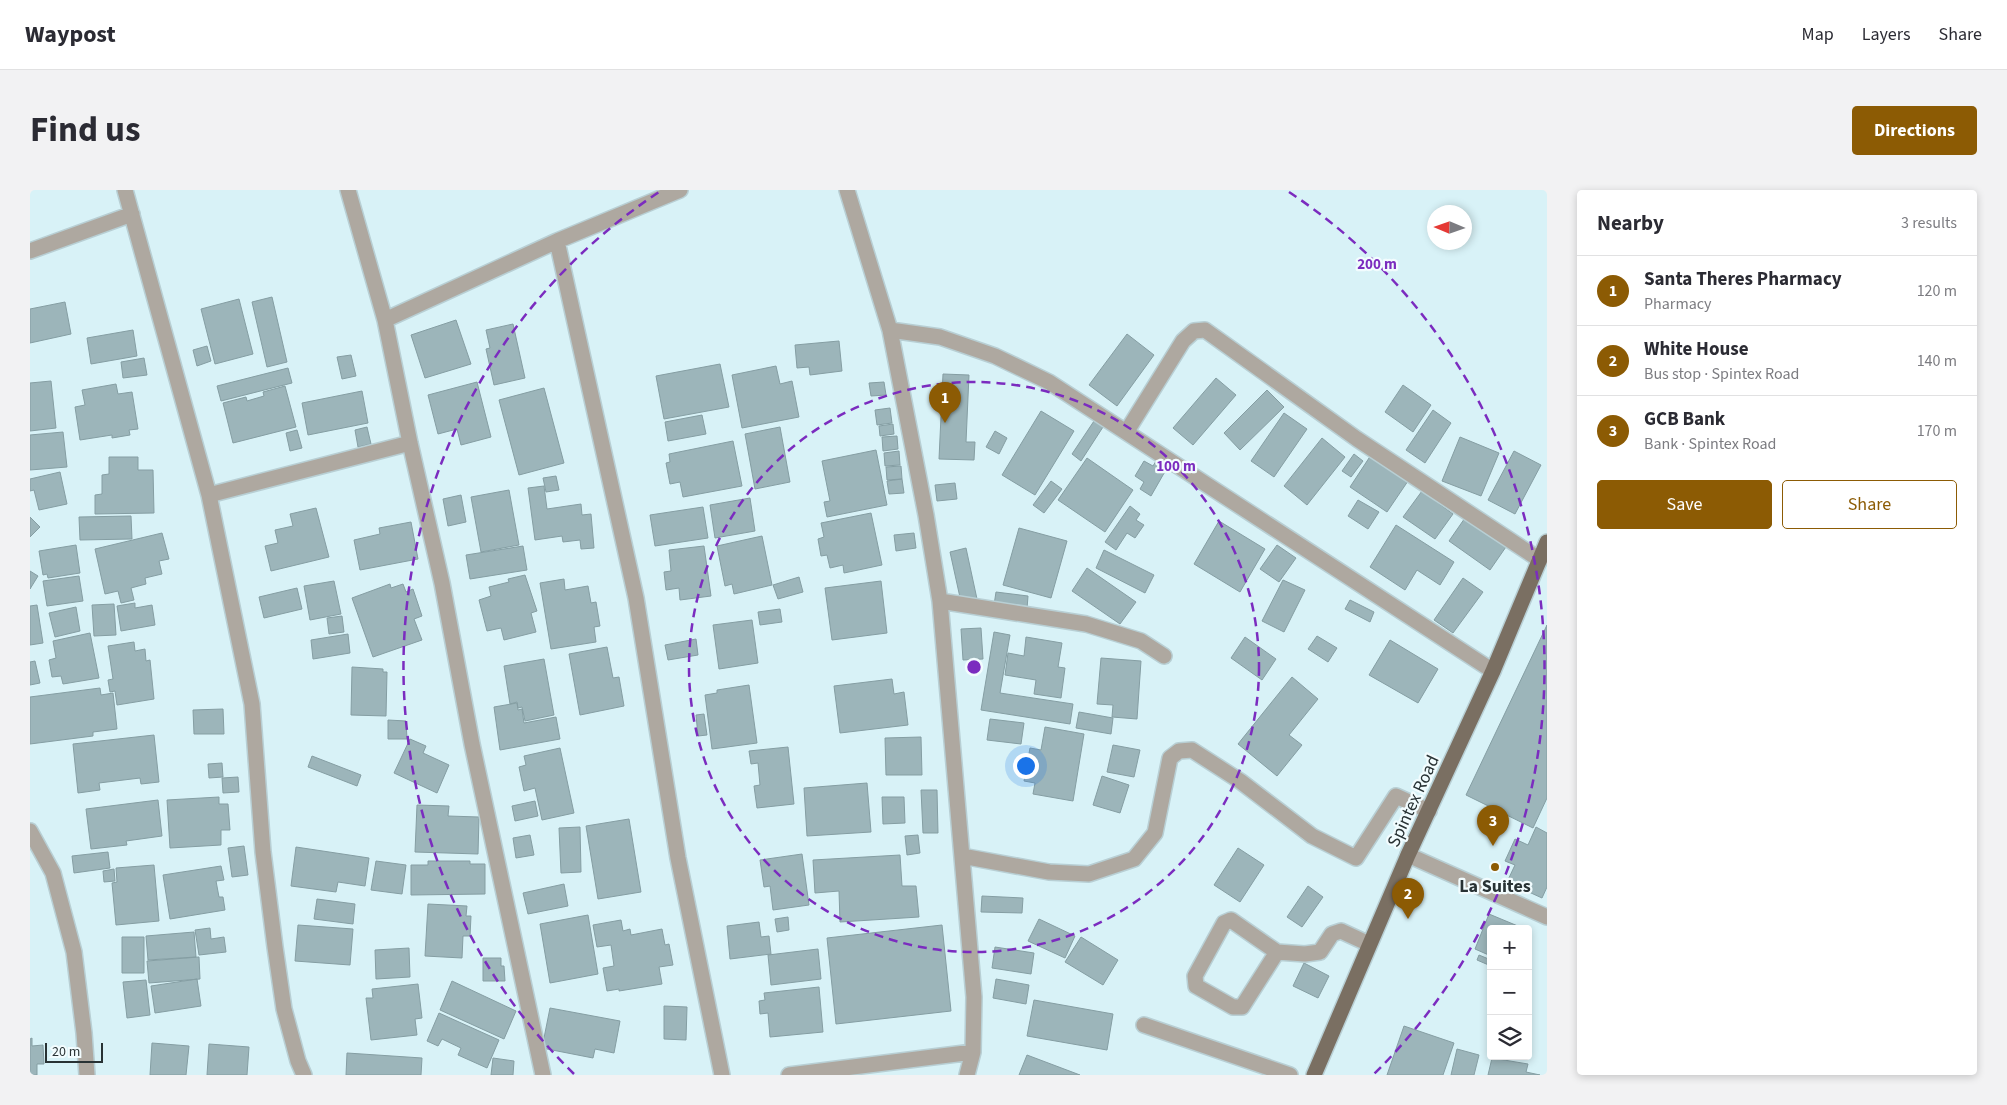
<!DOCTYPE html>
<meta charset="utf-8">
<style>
:root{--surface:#fff;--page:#f2f2f3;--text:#2b2b33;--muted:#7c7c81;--line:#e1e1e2;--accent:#8c5b04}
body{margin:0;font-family:"Source Sans 3",sans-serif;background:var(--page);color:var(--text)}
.controls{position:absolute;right:15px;bottom:15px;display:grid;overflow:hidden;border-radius:5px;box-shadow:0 2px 8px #0003}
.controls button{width:45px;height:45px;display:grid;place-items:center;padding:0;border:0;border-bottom:1px solid var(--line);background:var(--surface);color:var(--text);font:25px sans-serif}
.compass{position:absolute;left:1397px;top:15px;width:45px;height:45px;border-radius:50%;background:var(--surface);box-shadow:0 2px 8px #0003;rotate:272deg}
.scale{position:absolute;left:15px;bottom:12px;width:58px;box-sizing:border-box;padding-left:5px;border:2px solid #283234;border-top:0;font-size:14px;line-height:18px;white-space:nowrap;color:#283234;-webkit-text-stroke:4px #f2fcfe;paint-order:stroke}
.you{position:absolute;left:995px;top:575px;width:18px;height:18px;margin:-12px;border:4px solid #fff;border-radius:50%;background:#1a73e8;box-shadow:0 0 0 8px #1a73e833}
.badge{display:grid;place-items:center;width:32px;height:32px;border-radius:50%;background:var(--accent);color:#fff;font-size:16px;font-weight:700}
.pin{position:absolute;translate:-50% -41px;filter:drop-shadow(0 1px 2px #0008)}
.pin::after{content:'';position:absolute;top:26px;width:18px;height:15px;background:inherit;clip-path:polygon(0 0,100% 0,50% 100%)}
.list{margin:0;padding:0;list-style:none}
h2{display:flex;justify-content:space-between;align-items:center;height:65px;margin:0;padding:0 20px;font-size:21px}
h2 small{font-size:16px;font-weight:400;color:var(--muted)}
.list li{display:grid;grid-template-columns:32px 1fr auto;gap:15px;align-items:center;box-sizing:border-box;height:70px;padding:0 20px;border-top:1px solid var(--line)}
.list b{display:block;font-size:19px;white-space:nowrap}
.list p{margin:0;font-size:16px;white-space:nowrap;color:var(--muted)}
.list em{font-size:16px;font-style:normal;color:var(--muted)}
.actions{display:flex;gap:10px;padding:15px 20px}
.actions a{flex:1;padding:11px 0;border:1px solid var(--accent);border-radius:5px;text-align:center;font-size:18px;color:var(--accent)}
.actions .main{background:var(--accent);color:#fff}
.icon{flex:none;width:28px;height:28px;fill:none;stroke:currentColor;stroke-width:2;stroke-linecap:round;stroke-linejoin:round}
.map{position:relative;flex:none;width:1517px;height:885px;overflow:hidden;border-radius:5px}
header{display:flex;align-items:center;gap:30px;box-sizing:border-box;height:70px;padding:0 25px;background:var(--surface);border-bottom:1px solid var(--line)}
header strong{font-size:24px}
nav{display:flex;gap:28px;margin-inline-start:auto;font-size:18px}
.intro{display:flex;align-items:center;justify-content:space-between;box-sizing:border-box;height:120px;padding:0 30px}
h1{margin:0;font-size:35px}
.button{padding:12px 22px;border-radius:5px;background:var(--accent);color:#fff;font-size:18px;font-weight:700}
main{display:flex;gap:30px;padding:0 30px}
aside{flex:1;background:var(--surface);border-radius:5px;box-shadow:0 2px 8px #0003}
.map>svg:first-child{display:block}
.building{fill:#9cb5ba;stroke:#859ea3}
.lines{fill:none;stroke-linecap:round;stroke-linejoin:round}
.minor-casing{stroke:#b8cfd4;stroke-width:18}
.major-casing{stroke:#b8cfd4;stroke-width:18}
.minor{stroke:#aea8a0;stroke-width:15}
.major{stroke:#7a6f62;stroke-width:15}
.ring{fill:none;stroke:#7b2cbf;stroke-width:2.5;stroke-dasharray:9 6}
.poi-dot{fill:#8c5b04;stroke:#f2fcfe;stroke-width:2}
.labels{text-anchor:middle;stroke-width:4.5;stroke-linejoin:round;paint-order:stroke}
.street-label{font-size:18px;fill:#283234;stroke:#f2fcfe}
.poi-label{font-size:18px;font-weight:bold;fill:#283234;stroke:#f2fcfe}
.centre{fill:#7b2cbf;stroke:#f2fcfe;stroke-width:2.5}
.ring-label{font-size:15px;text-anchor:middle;font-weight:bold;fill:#7b2cbf;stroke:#f2fcfe;stroke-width:4.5;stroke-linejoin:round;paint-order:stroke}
</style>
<header>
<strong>Waypost</strong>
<nav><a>Map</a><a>Layers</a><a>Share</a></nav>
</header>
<div class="intro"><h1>Find us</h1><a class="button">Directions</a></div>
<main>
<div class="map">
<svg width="1517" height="885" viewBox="0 0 1517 885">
<rect width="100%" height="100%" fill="#d8f2f7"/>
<!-- building -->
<path class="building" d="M242,107L257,172L237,177L222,112Z
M209,109L223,164L185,174L171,119Z
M35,112L41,144L0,153V119Z
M426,130L441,174L395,188L381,145Z
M483,134L495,188L464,195L456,159L460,158L456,140Z
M103,140L107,166L61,174L57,148Z
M1097,144L1124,165L1087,216L1059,195Z
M809,151L812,181L780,185L779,177L767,178L765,155Z
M177,156L181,171L167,176L163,160Z
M321,165L326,186L312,189L307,167Z
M114,168L117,185L93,188L91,172Z
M690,174L699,217L634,229L626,186Z
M746,176L750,194L762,191L769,227L712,238L702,185Z
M258,178L262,193L191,211L187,196Z
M913,184L939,185L936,252H945L944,270L909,269Z
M1186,188L1206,205L1163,255L1143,238Z
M21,191L26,238L0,241V193Z
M447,192L461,247L431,255L427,239L408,244L398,205Z
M854,192L856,205L841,206L839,193Z
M86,194L88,204L102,202L108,239L99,240L100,245L82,248V245L50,250L45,217L55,215L52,200Z
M1373,195L1401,215L1383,242L1355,222Z
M255,196L266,237L203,253L193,213L216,207L217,211L234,206L233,202Z
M514,198L534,273L489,285L469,210Z
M1237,200L1254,217L1210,260L1194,243Z
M332,201L338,233L278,245L272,213Z
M860,218L862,233L847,235L845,220Z
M1403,220L1421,233L1395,273L1376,260Z
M1011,221L1044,241L1005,305L972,285Z
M1254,223L1277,239L1244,287L1221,271Z
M672,225L676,244L638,251L635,232Z
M1064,231L1073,237L1051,271L1042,264Z
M863,234L864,244L850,246L849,236Z
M337,237L341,254L328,257L325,240Z
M750,237L760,292L725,299L715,244Z
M267,240L272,258L260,261L256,243Z
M965,241L977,248L969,264L956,257Z
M33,242L37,277L0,280V245Z
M867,246L868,259L853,261L852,247Z
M1430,247L1469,263L1451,306L1412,291Z
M1292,248L1315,267L1277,315L1254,296Z
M703,251L712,296L653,307L650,292L640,294L636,273L640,272L639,264Z
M846,260L857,315L797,327L794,312L800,311L792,271Z
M869,261L870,275L855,276L854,263Z
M1484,261L1511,275L1485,324L1458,310Z
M1324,264L1333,271L1321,287L1312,281Z
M1341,265L1378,291L1357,322L1320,297Z
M79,267H108V280H123L124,323L65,324V305L72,304V285L79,284Z
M1057,268L1103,300L1075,342L1028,310Z
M1114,271L1123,276L1126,271L1137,278L1121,306L1110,299L1114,292L1105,286Z
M871,276L872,289L857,290L856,277Z
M30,282L37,314L9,320L4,300L0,301V289Z
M526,286L529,300L516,302L513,288Z
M872,289L874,303L859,304L857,291Z
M1021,291L1032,299L1014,323L1003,315Z
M925,293L927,309L907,311L905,295Z
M514,296L517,319L551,314L552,325L561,324L564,358L551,359L550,350L533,352L532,346L505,350L498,298Z
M479,300L489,355L451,362L441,307Z
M1392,301L1423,324L1405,349L1373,327Z
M431,305L436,332L418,336L413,309Z
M720,308L725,341L685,348L680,315Z
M1328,310L1349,322L1338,339L1318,326Z
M1100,316L1110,324L1106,330L1114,335L1105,348L1097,343L1086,360L1075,352Z
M673,317L678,348L625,356L620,325Z
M286,318L299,367L241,381L235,356L248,353L245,340L263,336L260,324Z
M841,323L852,375L814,383L813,375L800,378L797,365L791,366L788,349L794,347L791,333Z
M1437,325L1478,354L1460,380L1419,351Z
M101,326L102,349L50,350L49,327Z
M0,327L10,337L0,347Z
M1189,331L1235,359L1210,402L1164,374Z
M381,332L388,369L330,380L324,350L350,344L349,338Z
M1366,335L1424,372L1410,395L1387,380L1375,400L1340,377Z
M989,338L1037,351L1021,408L973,395Z
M132,343L139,369L129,371L132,384L115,388L116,394L101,398L104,410L91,413L88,401L75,404L65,359Z
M884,343L886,358L866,361L864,345Z
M732,346L742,395L704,404L702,394L695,396L687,356Z
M46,355L50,383L18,388L17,384L13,385L9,361Z
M1247,355L1266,368L1249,392L1230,379Z
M493,356L497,380L440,389L436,365Z
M674,356L681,406L650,410L649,398L636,400L634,382L641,381L639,360Z
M936,358L947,409L931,412L920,362Z
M1074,360L1124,385L1115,403L1066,378Z
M1057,378L1106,412L1090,434L1042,401Z
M0,381L8,386L0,399Z
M495,385L507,421L501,423L506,442L474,450L471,438L457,441L449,410L461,406L459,397L479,392L478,389Z
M49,386L53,411L17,416L13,391Z
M769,387L773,402L748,409L743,395Z
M1433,388L1453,402L1423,443L1404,430Z
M534,389L535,400L558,396L561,413L566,412L570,436L564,437L566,452L521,459L510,393Z
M1253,390L1275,400L1254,442L1232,431Z
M304,391L311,424L280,430L274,396Z
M851,391L857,443L802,450L795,398Z
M360,394L361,398L373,394L376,402L383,399L392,426L384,429L392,450L343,467L322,408Z
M267,398L272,419L234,428L229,407Z
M966,402L998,406L997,419L964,415Z
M1320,410L1344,422L1340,432L1315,419Z
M105,413V418L122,415L125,435L91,441L87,416Z
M84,414L86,445L64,446L62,415Z
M7,415L13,453L0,455V416Z
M46,417L50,441L25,447L19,423Z
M750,419L752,432L730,435L728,422Z
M312,426L314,442L299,444L297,428Z
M722,430L728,473L689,479L683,435Z
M1517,435V608L1503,638L1436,605Z
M951,438L953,469L933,470L931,439Z
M964,442L980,445L970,503L1043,514L1040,534L951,520Z
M60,443L69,488L33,494L31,486L22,487L19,470L26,468L23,451Z
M318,444L320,463L283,469L281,450Z
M1287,446L1307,458L1298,472L1278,459Z
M996,447L1032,453L1028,477L1035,478L1031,508L1004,504L1006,490L975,485L978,463L994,466Z
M1215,447L1246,469L1232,490L1201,468Z
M666,449L668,465L638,470L635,455Z
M1360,450L1408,479L1388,513L1339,485Z
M104,452L105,461L115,459L116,471L120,470L124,509L87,515L85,501L80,502L78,490L83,489L78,456Z
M577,457L583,488L589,487L594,516L550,525L539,464Z
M1071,468L1111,471L1107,529L1082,527L1083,515L1067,514Z
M514,469L524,525L495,531L492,517L488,518L487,512L480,514L474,476Z
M5,471L10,493L0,495V472Z
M322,477L353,479V482H357L356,526L321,525Z
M1262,487L1288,509L1259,545L1272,555L1247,586L1208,554Z
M862,489L864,504L874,502L878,535L810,543L804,496Z
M719,495L727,553L682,559L675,505L687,503V500Z
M70,498L71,505L83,503L87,539L63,542V546L0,554V507Z
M487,513L488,520L492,519L494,533L526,527L530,549L470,560L464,517Z
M193,519L194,544H164L163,520Z
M1049,522L1083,528L1081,544L1046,538Z
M674,524L677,545L668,546L666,525Z
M960,529L994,533L991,554L957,550Z
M358,530L376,531L377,549H358Z
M1015,537L1054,544L1043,611L1003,604L1005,593L994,591L1000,558L1011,560Z
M124,545L129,592L111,594L110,588L69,593L70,600L48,603L43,554Z
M891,547L892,585H856L855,548Z
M380,549L396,556L393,563L419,575L407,603L364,583Z
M1083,555L1110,560L1104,587L1077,582Z
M758,557L764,614L727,618L724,596L730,595L728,573L721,574L719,561Z
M530,558L544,623L512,630L505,598L494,601L489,577L496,575L494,566Z
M282,566L331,585L327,596L278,577Z
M192,573L193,587L179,588L178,574Z
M1072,586L1099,595L1090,623L1063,615Z
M208,587L209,602L193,603L192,588Z
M837,593L841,642L777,646L774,598Z
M891,600H907L908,643H893Z
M189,607V614H198L200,640H191V655L140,658L137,610Z
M852,607H874L875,633L853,634Z
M128,610L132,646L96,651L97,655L61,659L56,619Z
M505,611L508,626L485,631L482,616Z
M387,615L419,616L418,626L449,627L448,664L385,662Z
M599,629L611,702L568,709L556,636Z
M550,637L551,682L531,683L529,638Z
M1506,637L1517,643V697L1512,708L1477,692L1485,675L1475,671L1485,649L1498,655Z
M500,645L504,665L486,668L483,648Z
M888,645L890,663L877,665L875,646Z
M214,656L218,685L202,687L198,658Z
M266,657L339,668L335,696L308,692L306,702L261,696Z
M1208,658L1234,675L1210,712L1184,695Z
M78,662L80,678L44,683L42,666Z
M772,664L779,715L743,720L740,696L734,697L730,670Z
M870,665L872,696H886L889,727L810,732L809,701L785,703L783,670Z
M346,671L376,675L372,704L341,700Z
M398,671H440V674H455V704L381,705V675H398Z
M124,675L129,731L86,735L82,693L87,692L86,678Z
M191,676L194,690L186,691L189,707H193L195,720L140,729L133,685Z
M84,679L85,691L74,692L73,681Z
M534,694L538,716L498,724L493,703Z
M1278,696L1293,707L1272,737L1257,727Z
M952,706L993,708L992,723L951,722Z
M287,709L325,714L323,734L284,729Z
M398,714L437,716L436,726H441L440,746H433L432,768L395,766Z
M1459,724L1495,739H1461V766L1445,759Z
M558,725L568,784L520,793L510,734Z
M758,727L759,740L747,742L745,729Z
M1009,729L1045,746L1035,768L998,751Z
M591,730L593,741L600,739L601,745L632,739L635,755L639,754L643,775L629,777L632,794L589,801V799L577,801L573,778L584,776L581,755L567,757L563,735Z
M729,732L731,747L739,746L741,764L700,769L697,736Z
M268,735L323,739L320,775L265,771Z
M912,735L921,821L806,834L797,748Z
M180,738L181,749L194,747L196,762L169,765L165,740Z
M164,742L166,767L118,770L116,746Z
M92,747H114V783H92Z
M1051,747L1088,770L1073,795L1035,772Z
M965,757L1004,763L1001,784L962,778Z
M379,758L380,787L346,789L345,760Z
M788,759L791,789L741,795L738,765Z
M1449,765L1461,770V776L1447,770Z
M169,767L170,789L119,793L117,771Z
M453,768H471V776H474L475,791H453Z
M1274,773L1299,786L1288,808L1263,796Z
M167,789L171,816L125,823L121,796Z
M966,789L999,795L996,814L963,808Z
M116,790L120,825L97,828L93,792Z
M422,791L486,821L474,849L410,820Z
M388,794L392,828L385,829L387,845L341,850L336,808H343L342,799Z
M789,797L793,842L740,847L738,823L730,824L729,811L735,810L734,803Z
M1004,810L1083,824L1077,860L997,846Z
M634,816L657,817L656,850L634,849Z
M520,818L590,831L584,863L565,859L563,868L512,858Z
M409,823L469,850L457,878L428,865L431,858L412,849L408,856L397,851Z
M1374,836L1424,853L1413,885H1357Z
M2,848V856L13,855L14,874H7V885H0V849Z
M122,853L159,856L156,885H120Z
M179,854L219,857L217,885H177Z
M1427,859L1449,865L1444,885H1421Z
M317,863L392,868L391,885H316Z
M997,865L1050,885H989Z
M463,868L484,871L483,885H461Z
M1462,868L1498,874L1496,882L1510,885H1458Z"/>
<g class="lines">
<defs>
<path id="minor" d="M95,0L179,305L222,514L233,662L245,757L254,819L268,871L274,885
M318,0L355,130L380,253L412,393L442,554L513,885
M817,0L860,140L896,325L910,411L944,807L943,862L937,885
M527,51L606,408L648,668L692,885
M0,61L102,24
M355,130L527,51L650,0
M860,140L910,147L965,166L1019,192L1463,481
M1097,241L1153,151L1164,141L1175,140L1327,249L1510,370
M179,305L380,253
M910,411L1056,434L1111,451L1134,466
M0,641L23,683L44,762L54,843L57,885
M1378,665L1517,727
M932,666L1019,682L1059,684L1104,669L1125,643L1140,568L1149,561L1162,560L1210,591L1282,646L1326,668L1366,606L1399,621
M1247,762L1212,817H1203L1166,796L1165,786L1194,733L1201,730L1247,762L1275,764L1290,762L1302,744L1311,741L1339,754
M1114,835L1260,885
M759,885L943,862"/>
<path id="major" d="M1284,885L1378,665L1463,481L1517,352"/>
</defs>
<!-- minor casing -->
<use href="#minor" class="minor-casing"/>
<!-- major casing -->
<use href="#major" class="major-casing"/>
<!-- minor -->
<use href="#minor" class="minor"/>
<!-- major -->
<use href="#major" class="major"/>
</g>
<!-- distance rings -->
<g class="ring">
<circle cx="944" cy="477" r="285"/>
<path d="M544 884A570 570 0 0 1 629 2M1259 2A570 570 0 0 1 1344 884"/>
</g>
<!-- markers -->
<circle class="poi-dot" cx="1465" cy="677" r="5"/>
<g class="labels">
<!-- street labels -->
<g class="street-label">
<text transform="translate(1383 611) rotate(-65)" y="6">Spintex Road</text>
</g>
<!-- poi labels -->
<g class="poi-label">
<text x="1465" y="702">La Suites</text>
</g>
</g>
<circle cx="944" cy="477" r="8" class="centre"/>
<g class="ring-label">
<text x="1347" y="79">200 m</text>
<text x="1146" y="281">100 m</text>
</g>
</svg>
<div class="controls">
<button>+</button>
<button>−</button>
<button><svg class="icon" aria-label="layers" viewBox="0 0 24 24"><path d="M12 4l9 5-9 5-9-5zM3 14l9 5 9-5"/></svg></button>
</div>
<svg class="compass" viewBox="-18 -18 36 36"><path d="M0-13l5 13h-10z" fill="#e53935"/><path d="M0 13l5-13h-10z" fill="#7c7c81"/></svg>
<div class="scale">20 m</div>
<div class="you"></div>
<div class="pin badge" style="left:915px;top:233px">1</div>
<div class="pin badge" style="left:1378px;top:729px">2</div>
<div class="pin badge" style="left:1463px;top:656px">3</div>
</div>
<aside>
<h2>Nearby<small>3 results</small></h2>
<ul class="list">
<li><span class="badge">1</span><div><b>Santa Theres Pharmacy</b><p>Pharmacy</p></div><em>120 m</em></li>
<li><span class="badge">2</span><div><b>White House</b><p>Bus stop · Spintex Road</p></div><em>140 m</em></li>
<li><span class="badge">3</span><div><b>GCB Bank</b><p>Bank · Spintex Road</p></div><em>170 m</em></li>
</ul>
<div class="actions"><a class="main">Save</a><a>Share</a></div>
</aside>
</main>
